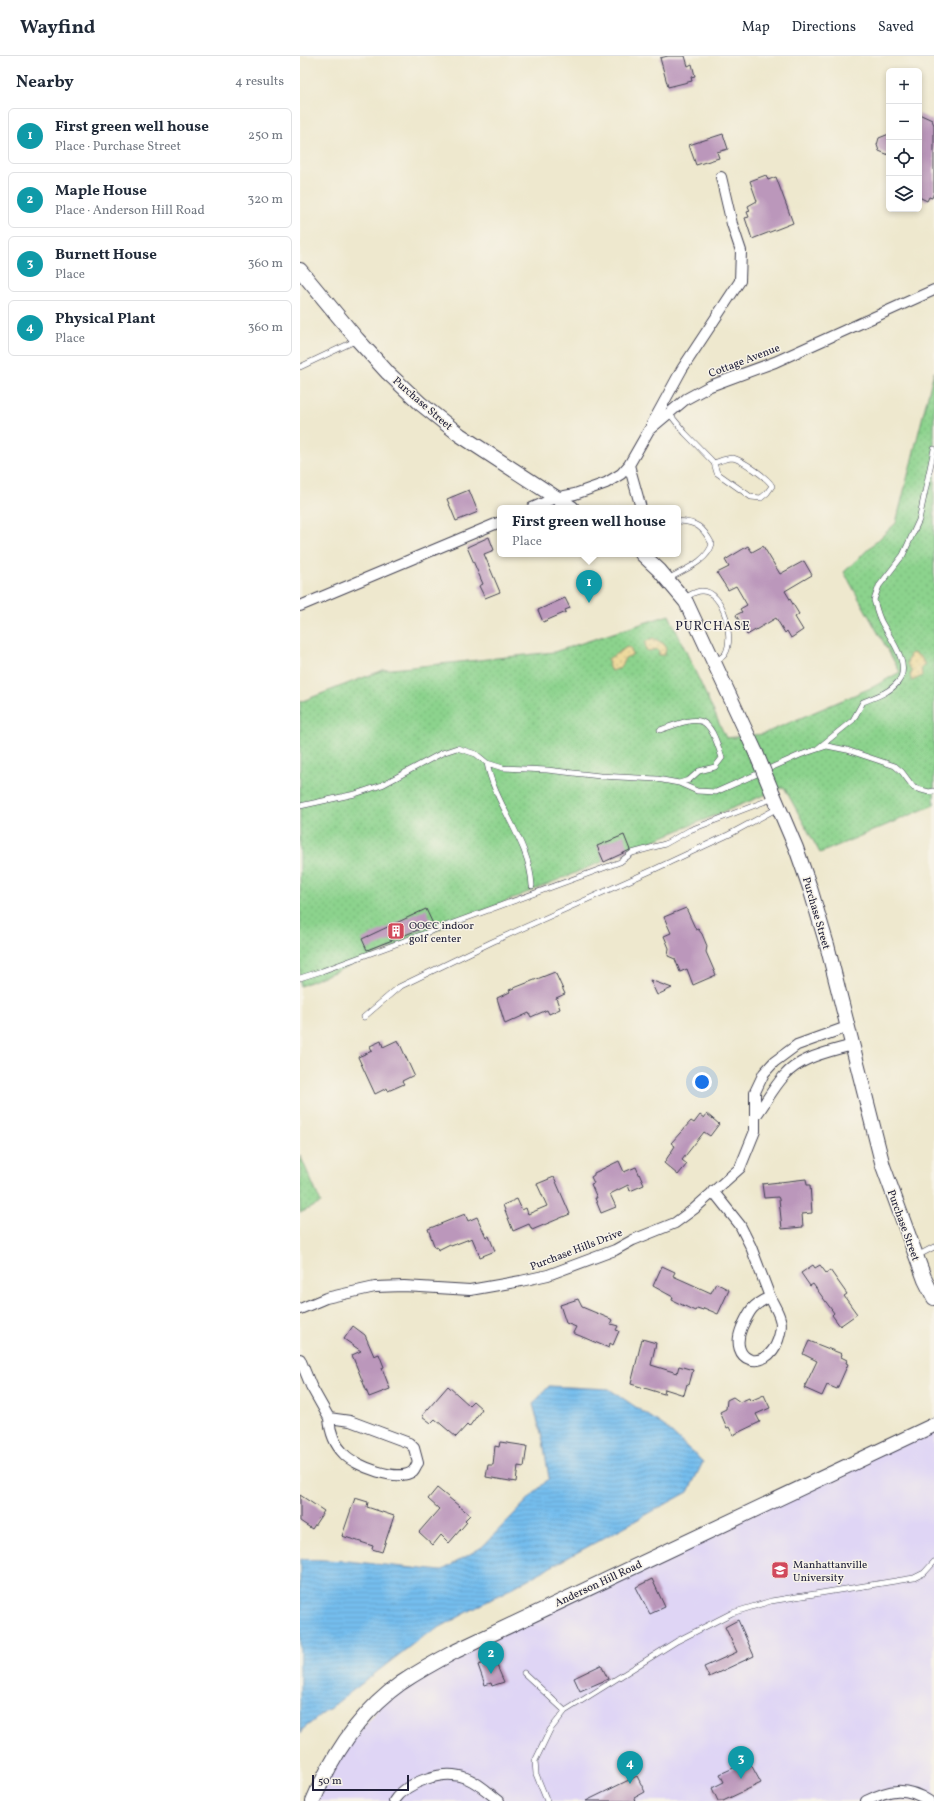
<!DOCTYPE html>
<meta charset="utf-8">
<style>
:root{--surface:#fff;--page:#f2f2f3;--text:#1f2937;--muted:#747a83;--line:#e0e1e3;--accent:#111827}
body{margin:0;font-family:Vollkorn,serif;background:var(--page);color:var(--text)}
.controls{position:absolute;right:12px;top:12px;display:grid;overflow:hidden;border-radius:6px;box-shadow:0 2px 6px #0003}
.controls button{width:36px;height:36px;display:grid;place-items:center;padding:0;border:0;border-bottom:1px solid var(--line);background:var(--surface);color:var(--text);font:20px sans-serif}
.scale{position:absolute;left:12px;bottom:10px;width:97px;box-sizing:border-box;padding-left:4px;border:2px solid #22223b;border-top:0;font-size:11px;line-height:14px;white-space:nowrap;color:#22223b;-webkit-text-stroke:3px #f7f3e8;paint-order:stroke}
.you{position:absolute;left:402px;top:1026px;width:14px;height:14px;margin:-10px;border:3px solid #fff;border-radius:50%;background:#1a73e8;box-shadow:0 0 0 6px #1a73e833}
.badge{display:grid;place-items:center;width:26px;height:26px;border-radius:50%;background:var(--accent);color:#fff;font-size:13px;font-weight:700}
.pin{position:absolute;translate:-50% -33px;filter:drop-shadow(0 1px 2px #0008)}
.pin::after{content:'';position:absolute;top:21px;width:14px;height:12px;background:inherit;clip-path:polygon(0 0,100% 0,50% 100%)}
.popup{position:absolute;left:197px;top:449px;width:184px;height:52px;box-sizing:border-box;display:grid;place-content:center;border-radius:6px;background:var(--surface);filter:drop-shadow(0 1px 3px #0005);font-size:13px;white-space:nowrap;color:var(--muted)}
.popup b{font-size:15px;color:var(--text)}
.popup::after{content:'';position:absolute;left:50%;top:100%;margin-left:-8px;border:8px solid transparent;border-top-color:var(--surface)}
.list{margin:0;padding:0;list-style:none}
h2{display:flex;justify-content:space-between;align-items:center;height:52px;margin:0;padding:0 16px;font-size:17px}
h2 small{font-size:13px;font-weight:400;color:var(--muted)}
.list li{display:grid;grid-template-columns:26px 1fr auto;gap:12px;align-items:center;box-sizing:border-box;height:56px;margin:0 8px 8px;padding:0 8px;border:1px solid var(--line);border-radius:6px}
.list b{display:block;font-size:15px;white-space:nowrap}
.list p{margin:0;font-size:13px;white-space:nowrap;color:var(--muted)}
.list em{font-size:13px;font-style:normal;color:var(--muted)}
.icon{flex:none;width:22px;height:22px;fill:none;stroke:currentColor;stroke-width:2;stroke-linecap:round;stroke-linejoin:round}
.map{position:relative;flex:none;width:634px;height:1745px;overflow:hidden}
header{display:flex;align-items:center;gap:24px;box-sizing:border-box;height:56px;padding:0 20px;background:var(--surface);border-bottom:1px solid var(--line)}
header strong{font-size:19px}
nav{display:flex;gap:22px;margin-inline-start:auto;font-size:14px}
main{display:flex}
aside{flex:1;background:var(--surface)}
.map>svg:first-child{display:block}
.built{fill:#dfd5f5}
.grass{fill:url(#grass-dots);stroke:#577a64}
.sand{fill:url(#sand-dots);stroke:#887e6c}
.water{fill:url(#water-rules);stroke:#4c7094}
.building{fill:#bb97bb}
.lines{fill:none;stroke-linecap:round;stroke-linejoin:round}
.lane-casing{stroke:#414051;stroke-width:6}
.street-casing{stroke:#414051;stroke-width:12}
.secondary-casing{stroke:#414051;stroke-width:16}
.lane{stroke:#fff;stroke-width:5}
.street{stroke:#fff;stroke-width:10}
.secondary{stroke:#fff;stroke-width:14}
.secondary-bridge-casing{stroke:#414051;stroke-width:16;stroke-linecap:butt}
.secondary-bridge{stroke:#fff;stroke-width:14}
.labels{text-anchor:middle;stroke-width:3;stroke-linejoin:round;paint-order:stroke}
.street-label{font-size:11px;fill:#22223b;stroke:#f7f3e8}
.poi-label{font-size:11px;fill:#22223b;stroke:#f7f3e8;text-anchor:start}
.quarter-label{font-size:13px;letter-spacing:1px;fill:#22223b;stroke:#f7f3e8}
</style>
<header>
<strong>Wayfind</strong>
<nav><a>Map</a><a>Directions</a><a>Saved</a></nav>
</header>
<main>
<aside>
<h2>Nearby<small>4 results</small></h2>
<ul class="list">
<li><span class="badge" style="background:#0f9aa8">1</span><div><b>First green well house</b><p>Place · Purchase Street</p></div><em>250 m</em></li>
<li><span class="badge" style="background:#0f9aa8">2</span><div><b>Maple House</b><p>Place · Anderson Hill Road</p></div><em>320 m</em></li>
<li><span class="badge" style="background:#0f9aa8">3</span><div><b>Burnett House</b><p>Place</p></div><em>360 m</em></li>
<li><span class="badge" style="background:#0f9aa8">4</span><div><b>Physical Plant</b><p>Place</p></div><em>360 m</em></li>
</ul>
</aside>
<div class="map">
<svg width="634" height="1745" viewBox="0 0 634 1745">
<defs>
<pattern id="grass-dots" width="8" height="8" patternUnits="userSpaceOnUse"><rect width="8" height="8" fill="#8cd38d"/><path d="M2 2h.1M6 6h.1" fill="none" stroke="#78b57b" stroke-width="1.8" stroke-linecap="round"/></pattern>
<pattern id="sand-dots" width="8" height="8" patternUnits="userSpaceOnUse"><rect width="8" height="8" fill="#eeda9e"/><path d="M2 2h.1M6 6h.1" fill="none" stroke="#ccbb89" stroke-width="1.8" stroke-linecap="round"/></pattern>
<pattern id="water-rules" width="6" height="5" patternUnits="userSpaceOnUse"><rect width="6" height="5" fill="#75bded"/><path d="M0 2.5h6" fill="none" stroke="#65a2cc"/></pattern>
</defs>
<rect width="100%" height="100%" fill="#f7f3e8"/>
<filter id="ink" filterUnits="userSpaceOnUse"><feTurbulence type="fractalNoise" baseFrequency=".025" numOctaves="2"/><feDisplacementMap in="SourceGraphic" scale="8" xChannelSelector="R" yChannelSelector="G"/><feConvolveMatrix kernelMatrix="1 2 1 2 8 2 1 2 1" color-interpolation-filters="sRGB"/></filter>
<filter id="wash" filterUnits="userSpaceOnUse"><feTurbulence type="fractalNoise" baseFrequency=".012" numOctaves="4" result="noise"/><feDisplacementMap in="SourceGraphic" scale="16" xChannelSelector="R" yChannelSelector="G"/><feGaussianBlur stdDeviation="0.9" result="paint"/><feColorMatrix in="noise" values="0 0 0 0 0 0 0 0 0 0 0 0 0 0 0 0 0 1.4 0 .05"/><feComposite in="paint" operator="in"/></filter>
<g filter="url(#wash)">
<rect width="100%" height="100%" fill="#eee8ce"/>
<!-- built -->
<path class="built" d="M634,1369V1745H14L25,1717L99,1628Z"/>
<!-- grass -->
<path class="grass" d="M634,315V749L520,797L484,731L0,930V646L83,614L254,596L369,559L426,682L463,678L573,631L600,616L544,516L596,467Z
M0,1099L21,1147L0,1157Z"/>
<!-- sand -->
<path class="sand" d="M353,582L364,588L366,594L364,599H359V595L356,593L349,595L346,594L345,586Z
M327,591L331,592L332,599L325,602L320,612L312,615L309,612L308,603Z
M613,597L621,601L625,609L621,612L622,620L612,625L610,620L612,616L607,608L610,598Z"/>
<!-- water -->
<path class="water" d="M249,1330L309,1333L364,1370L403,1406L388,1436L122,1581L3,1673L0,1678V1503L47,1505L141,1515L182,1491L249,1422L243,1385L233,1348Z"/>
<g id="blocks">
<!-- building -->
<path class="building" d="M368,0H385L388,10L392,8L395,20L391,21L392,25L368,31L360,2Z
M619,58L632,64L634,69V136L632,142L629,141L627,145L619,141Z
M423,78L428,93L417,96L419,102L396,109L389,89Z
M589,78V99L579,95L577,89L579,82Z
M466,119L468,124L476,121L493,167L452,183L445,162L449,161L447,156L450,155L448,150L457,145L450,125Z
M169,434L178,456L156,465L147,443Z
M189,481L194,494L184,498L200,536L185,542L179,530L183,528L167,491Z
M448,490L452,496L463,490L480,518L504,505L512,519L485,535L499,558L495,561L503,574L491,582L487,575L485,577L476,562L447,579L436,559L442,556L440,553L447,549L436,530L428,534L417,517L429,511L425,504Z
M265,542L270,552L265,554L266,556L243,566L238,554Z
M324,779L330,794L304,806L297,790Z
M386,852L396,874L398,873L402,878L407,890L406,896L416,919L393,929L387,913L380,916L375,903L368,900L369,892L364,880L371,877L364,861Z
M126,853L133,868L67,894L62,883Z
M255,916L265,938L256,942L260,953L249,958L247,954L231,961L229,957L205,968L197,942L210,936L209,934Z
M350,924L372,932L357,939Z
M98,984L114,1019L102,1025L104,1028L88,1035L87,1032L75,1038L58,1001L72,995L70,990L81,985L83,991Z
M407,1058L419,1068L410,1080L404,1076L382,1104L387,1108L378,1119L364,1107L375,1090L371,1087L391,1065L394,1067L400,1059L404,1062Z
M319,1105L324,1116L336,1111L344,1129L330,1135L328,1129L310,1138L316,1151L301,1157L295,1142H297L291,1128L294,1127L291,1121L294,1119V1117Z
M254,1121L270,1158L232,1174L229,1168L213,1175L203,1149L217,1143L222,1154L226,1152L228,1158L247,1150L237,1128Z
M506,1123L507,1129H510L512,1157L502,1158L503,1171L482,1173L479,1143L478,1141L464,1142L462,1128Z
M165,1158L168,1165L177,1161L186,1181L189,1180L195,1195L180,1201L172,1182L151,1190L150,1188L138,1194L137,1191L135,1192L128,1173Z
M513,1209L515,1212L520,1209L526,1217L530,1214L547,1238L544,1240L557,1258L540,1270L532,1259L534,1257L513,1228L510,1230L501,1217Z
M362,1210L375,1216L373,1220L411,1237L416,1227L429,1234L418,1258L404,1252L403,1254L397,1252L395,1255L372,1244L373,1241L353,1230Z
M278,1243L282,1251L313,1264L311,1268L318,1270L316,1274L319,1275L313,1289L310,1287L309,1292L273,1277L276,1271L266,1267L260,1249Z
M53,1270L65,1279L74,1300L79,1298L84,1311L82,1312L90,1333L69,1341L52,1299L61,1295L44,1283Z
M342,1283L356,1287L351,1309L377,1317L379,1310L393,1314L389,1329L387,1328L384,1339L365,1333L364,1338L331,1328Z
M509,1285L542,1298L541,1301L547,1304L546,1307L548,1308L537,1333L527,1329L522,1340L504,1332L517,1305L503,1298Z
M148,1330L169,1349L173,1345L182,1353L169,1371L167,1369L156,1381L135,1363L131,1367L122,1360Z
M464,1339L470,1352L456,1358L460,1366L433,1379L429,1371L427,1372L420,1356L426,1353L427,1344L433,1341L440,1346L449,1342L450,1345Z
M200,1386L227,1390L224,1411L218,1410L216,1426L186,1421L188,1409H193L195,1390L199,1391Z
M137,1432L170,1459L165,1464L167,1466L149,1487L141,1479L133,1489L119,1476L139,1453L128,1443Z
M0,1439L24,1455L12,1473L0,1465Z
M55,1442L68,1446L67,1451L94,1460L82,1496L72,1493L73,1490L42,1480Z
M352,1523L365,1551L350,1558L336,1531Z
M438,1564L454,1600L409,1621L404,1611L437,1596L425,1571Z
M189,1605V1607L195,1605L204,1626L192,1630L191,1627L185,1629L178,1609Z
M301,1609L308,1623L280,1635L274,1622Z
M449,1705L461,1727L423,1745H418L412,1732L424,1726L420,1718Z
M337,1720L345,1736L334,1742L335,1745H286Z"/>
</g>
</g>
<g filter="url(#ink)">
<use href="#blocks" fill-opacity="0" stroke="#414051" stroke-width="1"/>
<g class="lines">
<defs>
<path id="lane" d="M0,311L57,284
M368,356L385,377L414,407L417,417L451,441L461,442L467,437L472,430C468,422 442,404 433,402C426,402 420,405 414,407
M368,523C383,514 407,506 412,488C403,471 397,466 378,465
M385,542C390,539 395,535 402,535C424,535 435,582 425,598C423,601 418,603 416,606
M517,693L553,664L563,646C575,641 589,637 598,626C612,609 590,582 582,567C578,560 576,551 574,544L579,530L603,499L619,464L634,393
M187,707C195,750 230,785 232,830
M379,727L397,735L416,736L500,699L527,690L547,694L595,710L602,716L614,732L629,736L634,735
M0,750L55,738L82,729L142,697L157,692L176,698L187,707L203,712L247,714L300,720L357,723L379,727L389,724L399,715L415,711L422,702C408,657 402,659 360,674
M0,922L22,915L320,806L332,797L365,788L390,774L474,742
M64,961L99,931L192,886L355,813L430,778L478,752
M617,1200L634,1191
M224,1617L265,1655
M247,1745L236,1718L235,1705L250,1674L265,1655L377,1585L432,1557L471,1545L614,1522L624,1517L634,1506"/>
<path id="street" d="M352,368L382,313L440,225L441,195L432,168L421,121
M232,452L255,442L275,438L306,427L321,418L329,409
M341,452L329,409L349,374L386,343L410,330L475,306L634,234
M0,550L200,466
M455,1061C465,1048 473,1032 484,1020C500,1001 529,996 552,989
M413,1135L440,1169L451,1191L470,1241
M470,1241C473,1248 478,1255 480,1263C482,1269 480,1278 478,1284C466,1318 427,1306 442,1271C450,1254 452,1249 470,1241Z
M0,1253L26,1242L75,1231L104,1230L170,1234L221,1225L248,1219L315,1194L333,1184L375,1167L394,1153L440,1112L455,1075V1036L464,1017L474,1006L497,989L547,971
M0,1303L11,1330L29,1362
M29,1362L50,1365L109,1387L114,1392L118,1407C116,1409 115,1413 113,1415C99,1427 55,1410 44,1398C34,1388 30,1376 29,1362Z
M94,1745C108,1725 144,1713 166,1722C179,1727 189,1737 199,1745
M566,1745C590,1733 605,1730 629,1745"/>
<path id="secondary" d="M0,214L57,283L88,317L121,348L160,379L272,452
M342,498L359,514L386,546L456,697
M473,738L496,792L510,832L527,889L583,1110L625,1224L634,1242
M13,1745C32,1700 60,1656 101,1627C119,1615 137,1605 156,1595L634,1369"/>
</defs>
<!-- lane casing -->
<use href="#lane" class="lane-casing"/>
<!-- street casing -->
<use href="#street" class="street-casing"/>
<!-- secondary casing -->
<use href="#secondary" class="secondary-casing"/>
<!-- lane -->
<use href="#lane" class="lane"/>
<!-- street -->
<use href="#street" class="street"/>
<!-- secondary -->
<use href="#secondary" class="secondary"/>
<defs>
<path id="secondary-bridge" d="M456,697L473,738"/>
</defs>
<!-- secondary-bridge casing -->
<use href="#secondary-bridge" class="secondary-bridge-casing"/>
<!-- secondary-bridge -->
<use href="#secondary-bridge" class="secondary-bridge"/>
</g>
</g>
<!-- icons -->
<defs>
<symbol id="building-square" viewBox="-11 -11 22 22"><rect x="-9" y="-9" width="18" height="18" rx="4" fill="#d1495b" stroke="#f7f3e8"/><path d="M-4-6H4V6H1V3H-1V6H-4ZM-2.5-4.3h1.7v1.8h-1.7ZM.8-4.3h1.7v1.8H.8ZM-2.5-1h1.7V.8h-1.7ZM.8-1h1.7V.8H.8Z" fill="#fff"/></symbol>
<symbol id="university-square" viewBox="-11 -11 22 22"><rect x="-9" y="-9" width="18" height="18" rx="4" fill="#d1495b" stroke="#f7f3e8"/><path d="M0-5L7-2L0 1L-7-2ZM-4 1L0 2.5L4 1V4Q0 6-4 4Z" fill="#fff"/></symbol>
</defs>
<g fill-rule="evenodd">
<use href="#building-square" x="86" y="865" width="20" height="20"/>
<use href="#university-square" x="470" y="1504" width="20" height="20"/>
</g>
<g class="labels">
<!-- street labels -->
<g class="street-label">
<text transform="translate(444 304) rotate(-21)" y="4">Cottage Avenue</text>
<text transform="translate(123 347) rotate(41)" y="4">Purchase Street</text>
<text transform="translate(517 857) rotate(74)" y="4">Purchase Street</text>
<text transform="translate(604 1169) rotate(70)" y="4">Purchase Street</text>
<text transform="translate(276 1193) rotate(-21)" y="4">Purchase Hills Drive</text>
<text transform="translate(298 1527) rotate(-25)" y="4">Anderson Hill Road</text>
</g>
<!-- poi labels -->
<g class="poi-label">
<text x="109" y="873">OOCC indoor<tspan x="109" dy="13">golf center</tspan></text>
<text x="493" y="1512">Manhattanville<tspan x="493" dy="13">University</tspan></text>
</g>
<!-- quarter labels -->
<g class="quarter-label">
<text x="413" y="574">PURCHASE</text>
</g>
</g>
</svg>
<div class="controls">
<button>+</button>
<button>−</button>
<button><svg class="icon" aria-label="locate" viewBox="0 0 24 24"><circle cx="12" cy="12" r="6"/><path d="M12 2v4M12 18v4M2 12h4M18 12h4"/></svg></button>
<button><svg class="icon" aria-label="layers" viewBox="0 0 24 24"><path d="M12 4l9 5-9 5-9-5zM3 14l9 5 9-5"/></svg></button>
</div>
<div class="scale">50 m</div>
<div class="you"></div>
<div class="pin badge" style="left:289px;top:547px;background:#0f9aa8">1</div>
<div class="popup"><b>First green well house</b>Place</div>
<div class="pin badge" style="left:191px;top:1618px;background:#0f9aa8">2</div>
<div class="pin badge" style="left:441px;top:1723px;background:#0f9aa8">3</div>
<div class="pin badge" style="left:330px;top:1728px;background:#0f9aa8">4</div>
</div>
</main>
